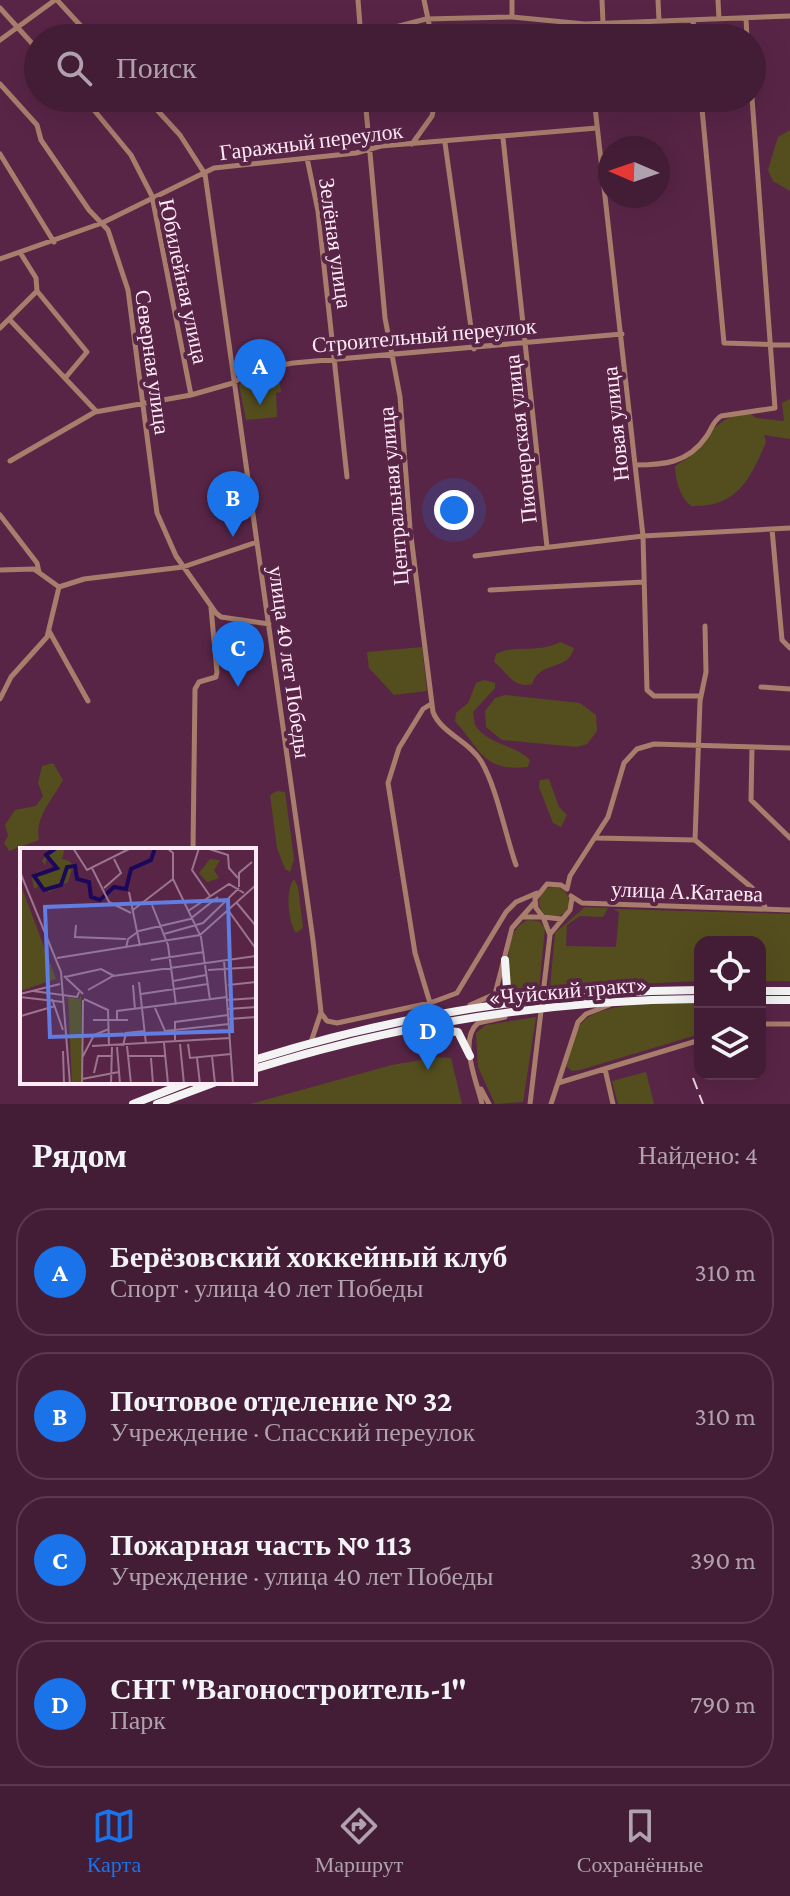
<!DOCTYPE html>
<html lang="ru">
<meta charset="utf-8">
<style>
:root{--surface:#431c35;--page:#4a253d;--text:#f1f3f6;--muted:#afa1ad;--line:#5b3a50;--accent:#1a73e8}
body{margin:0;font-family:"Crimson Pro",serif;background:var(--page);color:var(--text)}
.controls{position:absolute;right:24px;bottom:24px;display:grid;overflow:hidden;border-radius:16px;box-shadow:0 8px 32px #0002}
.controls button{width:72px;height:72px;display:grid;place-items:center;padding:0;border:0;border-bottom:2px solid var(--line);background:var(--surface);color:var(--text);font:40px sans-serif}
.compass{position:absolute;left:598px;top:136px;width:72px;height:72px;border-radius:50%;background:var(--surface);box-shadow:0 8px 32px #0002;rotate:272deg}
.you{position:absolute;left:454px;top:510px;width:28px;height:28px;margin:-20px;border:6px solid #fff;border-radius:50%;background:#1a73e8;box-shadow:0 0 0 12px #1a73e833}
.badge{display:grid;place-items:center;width:52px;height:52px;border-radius:50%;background:var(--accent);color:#fff;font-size:26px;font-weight:700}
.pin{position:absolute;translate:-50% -66px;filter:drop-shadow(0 2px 4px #0008)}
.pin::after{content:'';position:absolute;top:42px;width:28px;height:24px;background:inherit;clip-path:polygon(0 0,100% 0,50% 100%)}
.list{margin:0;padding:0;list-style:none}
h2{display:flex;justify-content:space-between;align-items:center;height:104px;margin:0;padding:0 32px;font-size:34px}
h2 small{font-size:26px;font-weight:400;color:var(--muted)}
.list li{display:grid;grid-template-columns:52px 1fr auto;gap:24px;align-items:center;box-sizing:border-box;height:128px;margin:0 16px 16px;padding:0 16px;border:2px solid var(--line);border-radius:32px}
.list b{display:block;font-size:30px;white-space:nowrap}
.list p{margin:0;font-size:26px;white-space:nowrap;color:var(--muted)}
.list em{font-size:26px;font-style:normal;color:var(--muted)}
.icon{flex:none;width:44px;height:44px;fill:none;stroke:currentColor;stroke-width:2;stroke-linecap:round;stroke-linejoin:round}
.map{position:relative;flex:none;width:790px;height:1104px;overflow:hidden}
.search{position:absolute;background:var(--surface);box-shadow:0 8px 32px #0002;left:24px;right:24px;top:24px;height:88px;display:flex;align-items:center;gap:20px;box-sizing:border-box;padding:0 28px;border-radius:44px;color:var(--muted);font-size:30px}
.sheet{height:680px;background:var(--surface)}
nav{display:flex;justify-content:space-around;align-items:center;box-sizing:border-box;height:112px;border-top:2px solid var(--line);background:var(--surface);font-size:22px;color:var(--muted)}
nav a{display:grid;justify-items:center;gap:4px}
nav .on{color:var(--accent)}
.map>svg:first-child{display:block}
.green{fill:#544e1e}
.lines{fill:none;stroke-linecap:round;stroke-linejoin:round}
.minor{stroke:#a87d6c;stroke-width:5}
.highway{stroke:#f3f3f3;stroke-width:8}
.rail{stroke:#edd5e3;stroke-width:2;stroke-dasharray:12 6;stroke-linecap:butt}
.labels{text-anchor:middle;stroke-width:8;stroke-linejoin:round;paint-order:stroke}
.street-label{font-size:22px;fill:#ffeaf6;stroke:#592547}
.inset-river{fill:none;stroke:#1c085a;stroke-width:4}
.inset-road{fill:none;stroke:#9b748d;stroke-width:2}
.view{fill:#617de1;fill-opacity:0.15;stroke:#617de1;stroke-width:4}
.inset-edge{fill:none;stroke:#ffeaf6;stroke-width:4}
</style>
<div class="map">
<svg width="790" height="1104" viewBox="0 0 790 1104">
<rect width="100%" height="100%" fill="#592547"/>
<!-- green -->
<path class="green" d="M790,130V191L773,181L768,170L778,137Z
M271,371L272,384L280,383L281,392L276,393L277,417L246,420L239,385L248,375Z
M790,399V439L764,435L766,442C751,478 737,508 691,506C680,497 676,482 675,467C680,461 686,461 690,456C704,436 722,415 748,412L756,418L784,421L782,403Z
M560,642L574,648C568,672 540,660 532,684C512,689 508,672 494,662L496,654C514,644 538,654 560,642Z
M422,647L427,691L394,695L369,668L367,652Z
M484,680L495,683V688L473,712L475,725C488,745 514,744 530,760L528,767C483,772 481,750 455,721L456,713L468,703L476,683Z
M505,695L580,703L596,715L597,731L587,744L577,747L502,740L486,727L485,711L495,698Z
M53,763L63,780C53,799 34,818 39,840L9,851L4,843L8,836L5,825L15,810L36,806L43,796L38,783L42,766Z
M549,779L559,807L567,815L561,827L553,823L539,787L540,780Z
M277,791L285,792L294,859L290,872L285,869L277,848L270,795Z
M294,879L298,887L303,928L296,933C288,922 285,891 294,879Z
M539 902a15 15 0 1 1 30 0a15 15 0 1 1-30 0Z
M585,907L608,908L603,917L580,916L567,925L566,946L616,947L619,912L613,909L790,914V981H760V942H700V981L550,988L555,933Z
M528,920L539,921L545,928L539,989L518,991L510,985C507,965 505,929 528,920Z
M700,1003V1034L580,1070L572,1071L566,1066C570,1054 573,1036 580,1025C599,999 670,1004 700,1003Z
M536,1017L523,1102L495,1104L478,1067L476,1033L486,1025Z
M438,1057L451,1058L462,1104H250L392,1065Z
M646,1072L654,1104H618L612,1081Z"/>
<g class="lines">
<!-- minor -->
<path class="minor" d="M57,0L92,38
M358,0L361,38
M424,0L432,38
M512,0V17
M602,0L603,23
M658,0L659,21
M718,0L719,19
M0,8L38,50
M746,18L747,38
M693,20L695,38
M585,24L587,38
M361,36L426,19L512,17L585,24L790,16
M0,40L55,0
M0,84L37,125L41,140L89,210L108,230L128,290L157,513L176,556L216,613L221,617L269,624
M84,98L131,155L152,196L191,395
M146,98L180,135L205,174L313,940L321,1012L311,1042
M365,98L385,318L400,397L410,528L433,712C441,733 469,741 481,761C497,788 505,834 516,865
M594,98L643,536L647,690L654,696H701
M701,98L724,343L790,345
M503,138L547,547
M445,143L474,349
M412,144L432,116L436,98
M0,154L54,242
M307,158L318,211L347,477
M0,259L102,223L214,168L356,153L381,146L597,128
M37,291L87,352L66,377
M9,319L96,411
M0,328L37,291L36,278L21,254
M10,461L95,412L191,395L233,383L251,371L293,363L622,334
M635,465C664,465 688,463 706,437C712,429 712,422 721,416L775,408L752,98
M0,515L37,563L39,572
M772,529L782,640L790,648
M475,556L643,536L790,528
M0,570L34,569L59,587
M59,587L84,579L183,567L257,542
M490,590L644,582
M49,631L88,701
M761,687L790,689
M0,699L11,677L47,637L59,587
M752,747L751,800L790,838
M596,838L695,840
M695,840L700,701L706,672L705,626
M695,840L757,892L766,909
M193,850L195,689L199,682L216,677L217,672L211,608
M567,889L570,876L608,817L624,763L637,749L654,744L790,748
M571,896L582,903L609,904L790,910
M522,917H543L550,935L530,1104
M561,919L543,917L536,908L535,899L547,884L561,885L567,889
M551,933L570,910L572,898
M430,1003L415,953L388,783L399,748L423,709L431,704
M470,1005L495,994L512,928L535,902
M321,1013L327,1021L337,1023L430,1003L457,993L506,912L516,902L537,893
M760,1024H790
M605,1069L613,1104
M558,1083L700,1040
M481,1089L489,1104
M482,1104C477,1082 458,1040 478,1023L505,1017
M551,1104L578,1022L586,1014L609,1005"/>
<!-- highway -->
<path class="highway" d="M505,960L507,989L524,997
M760,991H790
M760,1000H790
M429,1029L458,1032L470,1056
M254,1060C399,1014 548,991 700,990
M254,1069C399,1024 548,1000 700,999
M133,1104L189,1082
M157,1104L216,1082"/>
<!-- rail -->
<path class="rail" d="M693,1078L703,1104"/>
</g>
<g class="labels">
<!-- street labels -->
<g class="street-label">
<text transform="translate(311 141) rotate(-7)" y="8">Гаражный переулок</text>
<text transform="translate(336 243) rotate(82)" y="8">Зелёная улица</text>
<text transform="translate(184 281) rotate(78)" y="8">Юбилейная улица</text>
<text transform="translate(424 335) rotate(-5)" y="8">Строительный переулок</text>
<text transform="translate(153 362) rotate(82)" y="8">Северная улица</text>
<text transform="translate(615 424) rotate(-96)" y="8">Новая улица</text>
<text transform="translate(520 439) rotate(-96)" y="8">Пионерская улица</text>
<text transform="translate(393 496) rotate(-95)" y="8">Центральная улица</text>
<text transform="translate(290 662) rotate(82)" y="8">улица 40 лет Победы</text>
<text transform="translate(687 891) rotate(2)" y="8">улица А.Катаева</text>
<text transform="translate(568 990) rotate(-5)" y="8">«Чуйский тракт»</text>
</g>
</g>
<!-- overview -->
<g transform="translate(20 848)">
<rect width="236" height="236" fill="#592547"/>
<path d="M31,0H45L42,11L49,13L57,21V26L52,21L48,34L29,44L21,37L14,41L12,30L17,24L35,19L27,10L25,17L22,13ZM190,11L200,12L194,22L199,30L187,34L179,25ZM0,35L36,131L0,143ZM61,147L62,236H52L48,149L59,151Z" fill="#544e1e"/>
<path class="inset-river" d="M36,0L26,7L37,20L14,28L24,42L41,37L47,19L55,18L57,31L69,34L71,49L80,52L94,39L106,41L111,21L131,12L135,0"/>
<path class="inset-road" d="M53,0L67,22L111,0M179,0L172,22L190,48M186,0L208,7L209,20L218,30M72,20L89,54L111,65M0,24L41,124L50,236M153,31L181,89L190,152M219,39V25L232,14M84,40L101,25L94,11M109,44L120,98M216,54L236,78M132,57L148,97L156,157M113,62L153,31V5L147,0M208,62L236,101M168,63L209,36L224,45M56,77L55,89L106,91M144,86L183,75L219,40M106,100L108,91L119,83L170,71L198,49M37,110L180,87L236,37M131,112L184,104M204,112L213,236M188,122L236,119M44,128L63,146M45,129L81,121L94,128M153,133L186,127M119,134L126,196M113,137L115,162M208,137L236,134M68,142L93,128L236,108M13,143L57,149L59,144M0,146L40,136M121,146L188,136M0,149L43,154M32,151L43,182M64,151L88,162L89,198M207,152L236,150M135,160L145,183L209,176M208,161L236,159M1,168L35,158M209,171L236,169M73,172H108M97,172V163L207,149M155,192V174L208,167M144,195L148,236M160,196L164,236M168,196L170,210L211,206M72,198L210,190M103,198L106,185L125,183M107,198L111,236M97,199L100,236M43,203L44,236M108,208H146M192,208L195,236M62,210L74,187L89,181M131,210L133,236M177,210L180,236M74,225L78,208H92M62,231L99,224M62,236L63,152M91,236L92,199"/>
<path class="view" d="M208,52L212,183L30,189L25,59Z"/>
<rect width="236" height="236" class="inset-edge"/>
</g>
</svg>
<div class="controls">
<button><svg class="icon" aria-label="locate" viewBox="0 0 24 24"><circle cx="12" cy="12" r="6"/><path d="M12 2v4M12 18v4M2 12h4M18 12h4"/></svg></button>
<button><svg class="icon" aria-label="layers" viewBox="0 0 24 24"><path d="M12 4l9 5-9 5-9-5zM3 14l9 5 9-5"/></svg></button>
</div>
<svg class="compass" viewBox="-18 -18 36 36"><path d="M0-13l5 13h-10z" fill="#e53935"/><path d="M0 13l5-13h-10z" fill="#afa1ad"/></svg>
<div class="you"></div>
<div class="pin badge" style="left:260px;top:405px">A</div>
<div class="pin badge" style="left:233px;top:537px">B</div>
<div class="pin badge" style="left:238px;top:687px">C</div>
<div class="pin badge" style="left:428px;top:1070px">D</div>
<div class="search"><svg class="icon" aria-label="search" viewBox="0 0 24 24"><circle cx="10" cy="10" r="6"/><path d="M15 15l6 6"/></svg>Поиск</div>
</div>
<section class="sheet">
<h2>Рядом<small>Найдено: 4</small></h2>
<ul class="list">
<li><span class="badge">A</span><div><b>Берёзовский хоккейный клуб</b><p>Спорт · улица 40 лет Победы</p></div><em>310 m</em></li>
<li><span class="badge">B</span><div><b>Почтовое отделение № 32</b><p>Учреждение · Спасский переулок</p></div><em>310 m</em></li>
<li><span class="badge">C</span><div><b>Пожарная часть № 113</b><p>Учреждение · улица 40 лет Победы</p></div><em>390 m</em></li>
<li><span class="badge">D</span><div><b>СНТ &quot;Вагоностроитель-1&quot;</b><p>Парк</p></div><em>790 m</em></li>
</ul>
</section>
<nav>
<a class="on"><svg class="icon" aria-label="map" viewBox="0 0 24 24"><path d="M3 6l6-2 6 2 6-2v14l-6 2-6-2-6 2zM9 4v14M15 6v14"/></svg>Карта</a>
<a><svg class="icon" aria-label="directions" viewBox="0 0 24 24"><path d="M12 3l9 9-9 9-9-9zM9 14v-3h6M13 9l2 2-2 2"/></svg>Маршрут</a>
<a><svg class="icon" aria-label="saved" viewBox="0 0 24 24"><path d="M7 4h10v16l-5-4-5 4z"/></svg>Сохранённые</a>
</nav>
